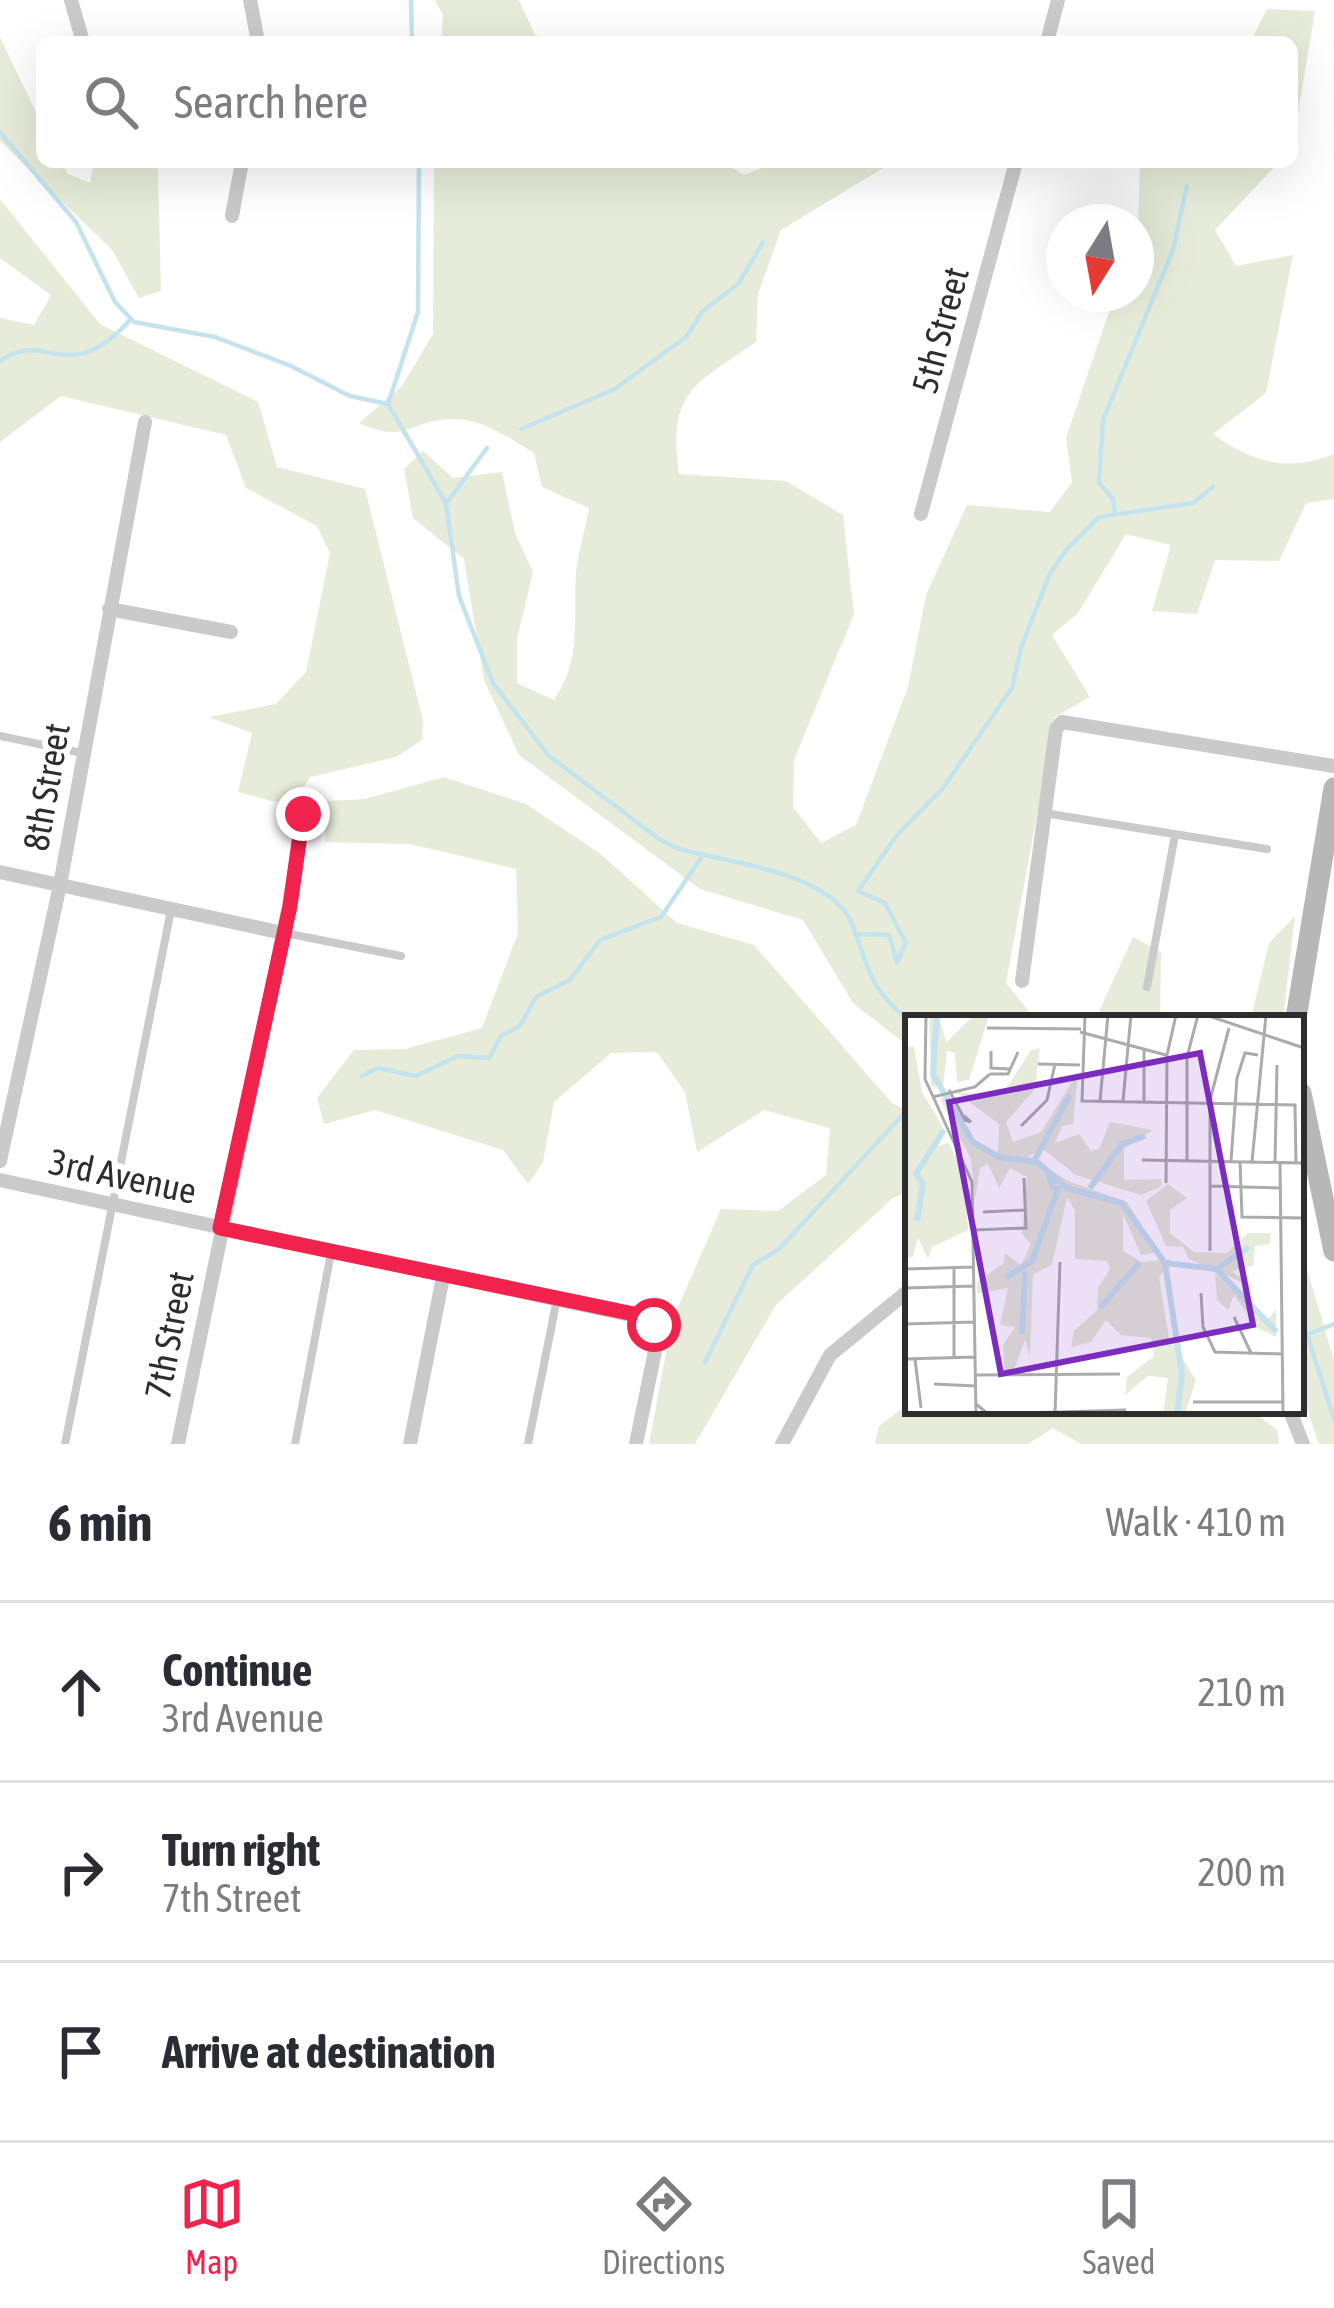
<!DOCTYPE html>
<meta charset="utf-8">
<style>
:root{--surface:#fff;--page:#f7f7f7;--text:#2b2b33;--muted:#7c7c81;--line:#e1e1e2;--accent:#f1224c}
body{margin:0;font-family:"Asap Condensed",sans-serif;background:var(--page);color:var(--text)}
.compass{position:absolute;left:1046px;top:204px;width:108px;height:108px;border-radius:50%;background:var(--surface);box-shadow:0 12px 48px #0002;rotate:191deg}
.stop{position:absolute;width:36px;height:36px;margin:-27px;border:9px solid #f1224c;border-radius:50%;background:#fff}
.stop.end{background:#f1224c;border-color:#fff;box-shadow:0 3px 12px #0008}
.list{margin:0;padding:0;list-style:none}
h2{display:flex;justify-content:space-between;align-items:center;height:156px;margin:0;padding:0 48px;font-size:51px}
h2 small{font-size:39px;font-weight:400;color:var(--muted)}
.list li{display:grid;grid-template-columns:78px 1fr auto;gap:36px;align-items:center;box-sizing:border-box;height:180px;padding:0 48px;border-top:3px solid var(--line)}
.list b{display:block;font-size:45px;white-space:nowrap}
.list p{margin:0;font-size:39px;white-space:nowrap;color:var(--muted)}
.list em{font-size:39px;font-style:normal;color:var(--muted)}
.icon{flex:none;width:66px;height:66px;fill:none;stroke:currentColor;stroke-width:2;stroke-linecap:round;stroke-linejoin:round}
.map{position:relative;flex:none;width:1334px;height:1444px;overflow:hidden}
.search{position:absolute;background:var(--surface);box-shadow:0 12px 48px #0002;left:36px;right:36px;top:36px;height:132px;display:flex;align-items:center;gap:30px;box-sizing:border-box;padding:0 42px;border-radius:18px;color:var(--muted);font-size:45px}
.sheet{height:696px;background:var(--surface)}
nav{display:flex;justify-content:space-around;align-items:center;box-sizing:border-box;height:168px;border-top:3px solid var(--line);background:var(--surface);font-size:33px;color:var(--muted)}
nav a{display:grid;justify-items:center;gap:6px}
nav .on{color:var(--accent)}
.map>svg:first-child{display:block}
.green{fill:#e6ecd9}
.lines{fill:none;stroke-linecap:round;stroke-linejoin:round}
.stream{stroke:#c4e3ed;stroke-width:4.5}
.service{stroke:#cacaca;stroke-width:8}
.minor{stroke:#cacaca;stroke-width:14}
.secondary{stroke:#b7b7b7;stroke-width:21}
.route{stroke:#f1224c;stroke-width:15}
.labels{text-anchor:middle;stroke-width:12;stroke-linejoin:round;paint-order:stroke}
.street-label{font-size:36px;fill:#2d2d2d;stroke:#fff}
.inset-river{fill:none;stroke:#c4e3ed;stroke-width:6}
.inset-road{fill:none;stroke:#ababab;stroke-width:3}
.view{fill:#7b2cbf;fill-opacity:0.15;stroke:#7b2cbf;stroke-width:6}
.inset-edge{fill:none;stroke:#2d2d2d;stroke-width:6}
</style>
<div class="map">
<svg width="1334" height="1444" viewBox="0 0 1334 1444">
<rect width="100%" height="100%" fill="#fff"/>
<!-- green -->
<path class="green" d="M435,0H519L535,35L561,42H441L443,15Z
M1267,9L1315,11L1292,150V42H1250Z
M0,37L42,125V162H61L68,174L90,183L94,162L158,166L161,291L139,298L112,250L0,141Z
M434,162H723L744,175L776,162H893L781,230L758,294L756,342C694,385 667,392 679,474L786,481L843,515L854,614L794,760L793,807L821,843L856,825L908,687L926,595L967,505L1050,512L1072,482L1066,438L1115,294H1136L1140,162H1279L1215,230L1236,266L1293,255L1266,393L1213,434C1252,462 1287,473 1334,454V499L1306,503L1279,561L1215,560L1197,614L1152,611L1171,545L1126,534L1078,613L1052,635L1090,697L1055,717L1006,983L1034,1018H908V1046L853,1003L803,920L700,889L519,755L484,680L464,559L413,518L404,469L423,451L453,478L502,472L515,533L533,572L517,639V683L554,700C582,660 573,620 576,573C578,552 585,530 589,508L542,487L534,453C511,439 481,418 453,419C408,420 408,445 359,423L402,386L433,334Z
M0,199L100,324L258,402L277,467L365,489L423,720L422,740L396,757L310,777L292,806L238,792L252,733L209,717L276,704L306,672L330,553L317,526L246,488L226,435L61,396L0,442V318L34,325L51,295L0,258Z
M444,777L526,804L602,855L677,923L754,945L892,1103L908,1111V1192L893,1198L776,1305L695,1444H649L672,1321L721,1209L778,1211L826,1175L830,1128L764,1110L697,1152L685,1092L657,1052L611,1053L554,1102L543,1162L528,1184L503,1150L375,1110L324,1124L317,1098L354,1050L405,1049L482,1028L518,933L516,869L410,844L325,842L327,801L365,799Z
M1295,916L1283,1018H1251L1269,943Z
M1133,937L1161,952L1160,1018H1096Z
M1301,1249L1334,1360V1444H1319L1301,1392Z
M908,1404V1411H1253L1277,1430L1279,1444H1081L1053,1428L1028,1444H875L879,1426Z"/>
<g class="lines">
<!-- stream -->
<path class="stream" d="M411,0L412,42
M0,132L76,222L115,302L134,322L215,337L291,366L350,396L388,404
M419,162L418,312L388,404L446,503L459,596L493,683L548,755L659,839L679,849C729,863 833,872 853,926C870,972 868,986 908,1020
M0,361C47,327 66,391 131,319
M521,429L615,389L687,336L702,312L739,283L763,242
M448,501L487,448
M1115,513L1113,499L1099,483L1103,420L1173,250L1187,186
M855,934L889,935L897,962L906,943L885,903L858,891L897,835L943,788L1012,688L1021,648L1050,573L1067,549L1099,517L1193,503L1213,487
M362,1076L378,1068L416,1076L458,1056L489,1058L501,1036L520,1026L536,997L570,980L600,940L661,917L701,858
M1301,1315L1334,1419
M1311,1333L1334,1324
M705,1362L753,1265L779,1249L908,1109"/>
<!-- service -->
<path class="service" d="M0,736L82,753
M1044,813L1267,849
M285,933L401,956
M1147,987L1175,835
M65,1444L171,910
M295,1444L331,1253
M528,1444L557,1299"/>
<!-- minor -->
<path class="minor" d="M71,0L83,42
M250,0L258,42
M1047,42L1058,0
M232,216L242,162
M921,514L1016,162
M109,609L231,632
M0,872L283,933
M1022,981L1056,729L1062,722L1334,766
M0,1161L60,885L145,422
M0,1180L649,1319L657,1341L636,1444
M1290,1411L1303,1444
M178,1444L289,906L303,814
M410,1444L443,1277
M782,1444L830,1355L908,1291"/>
<!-- secondary -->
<path class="secondary" d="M1296,1018L1334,788
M1301,1093L1334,1251"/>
</g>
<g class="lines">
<!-- route -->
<path class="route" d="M303,814L290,906L220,1228L634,1314L654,1325"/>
</g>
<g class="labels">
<!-- street labels -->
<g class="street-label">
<text transform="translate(940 330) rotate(-75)" y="13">5th Street</text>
<text transform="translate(46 787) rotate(-80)" y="13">8th Street</text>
<text transform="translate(123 1176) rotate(12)" y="13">3rd Avenue</text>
<text transform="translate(169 1335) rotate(-79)" y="13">7th Street</text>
</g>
</g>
<!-- overview -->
<g transform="translate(905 1015)">
<rect width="399" height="399" fill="#fff"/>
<path d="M24,0H34L41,28L69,0H84L64,65L52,67L50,38L42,36L38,72L26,71ZM0,32H9L17,77L40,116L33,131L44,128L59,160L63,215L27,232L23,244L13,223L8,242H0ZM135,33L130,74L101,107L108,127L136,117L173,57L168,109L157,111L150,128L174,119L186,136L194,134L205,107L248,115L219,134V165L256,164L257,171L236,180L171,160L139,135L123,141L163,166L222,187L254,237L236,240L218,199V236L237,247L265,244L254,263L264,323L291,365L280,399H258L263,363L243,361L220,380L222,362L249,341L246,323L216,320L201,305L186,327L166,332L169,316L192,295L193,273L205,254L202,246L170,244V196L162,182L147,250L128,259L125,341L120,324L109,355L100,356L98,330L110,312L95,310L103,273L72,279V267L98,249L100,238L116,250L126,229L117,219L122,162L105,153L94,173L83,149L75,153L70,185L66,144L35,84L42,80L66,127L93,138L94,109L51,77L97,80L126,35ZM263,169L282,183L265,195V218L289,237L322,238L343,218H366L365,229L350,231L348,251L327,256L350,273L284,244L278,232L261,231L241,186ZM310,259L362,306L371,294V322L353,313L329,280L323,295L312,285Z" fill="#e6ecd9"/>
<path class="inset-river" d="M32,0L28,59L68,127L94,142L132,147L162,173L217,188L260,248L311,254L372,317M129,146L165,80M185,173L217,129L240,121M12,206L18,168L11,159L39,115M260,248L277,359L272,399M313,253L344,232M101,263L127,246L153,174L148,173L144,162L153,166M195,293L234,248M117,319L120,257"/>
<path class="inset-road" d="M21,0L20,64L67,167L71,399M180,0L177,86L390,90L391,148M301,0L399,33M82,13L176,14M175,17L261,40M239,34V86M86,36V53L106,54M133,49L175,50M85,59H103L113,37M44,75L60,105L66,107L59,101M28,82L70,72L85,59M195,86L203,0M218,86L226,0M116,111L142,85L150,49M237,145L399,148M282,145V42L293,0M326,146L332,63L340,38L353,40M335,146L337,202L399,203M347,147L361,0M370,147L372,50M375,147L378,399M261,168L262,40L271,0M305,171L376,173M78,197L121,195M68,215L121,213L119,163M305,236V85L324,13M0,254L68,252M0,273L69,271M296,278L298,312L310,337L378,339M329,302L346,338M0,309L69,307M49,342V253M0,344L70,342M10,344L16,393M71,360L215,359M29,369L71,371M288,387H378M71,389L83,399L221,395M150,399L155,247"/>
<path class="view" d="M295,38L348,310L96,359L44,87Z"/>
<rect width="399" height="399" class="inset-edge"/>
</g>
</svg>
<svg class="compass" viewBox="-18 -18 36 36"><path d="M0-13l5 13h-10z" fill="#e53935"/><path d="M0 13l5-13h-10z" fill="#7c7c81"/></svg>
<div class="stop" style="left:654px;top:1325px"></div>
<div class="stop end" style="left:303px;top:814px"></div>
<div class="search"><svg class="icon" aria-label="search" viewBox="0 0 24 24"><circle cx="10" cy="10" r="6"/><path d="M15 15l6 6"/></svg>Search here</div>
</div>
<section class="sheet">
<h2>6 min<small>Walk · 410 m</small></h2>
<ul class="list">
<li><svg class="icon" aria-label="ahead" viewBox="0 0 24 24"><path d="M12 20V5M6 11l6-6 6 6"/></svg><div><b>Continue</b><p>3rd Avenue</p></div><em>210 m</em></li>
<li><svg class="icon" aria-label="right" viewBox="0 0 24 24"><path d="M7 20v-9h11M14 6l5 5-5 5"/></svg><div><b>Turn right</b><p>7th Street</p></div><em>200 m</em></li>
<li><svg class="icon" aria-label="arrive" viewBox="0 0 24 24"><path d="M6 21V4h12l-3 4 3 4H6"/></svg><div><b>Arrive at destination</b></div></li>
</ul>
</section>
<nav>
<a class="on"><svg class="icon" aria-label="map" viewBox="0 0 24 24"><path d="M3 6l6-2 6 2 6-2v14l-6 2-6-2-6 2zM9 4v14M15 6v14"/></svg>Map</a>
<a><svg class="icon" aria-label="directions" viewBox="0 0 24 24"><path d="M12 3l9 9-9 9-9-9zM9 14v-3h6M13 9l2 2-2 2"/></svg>Directions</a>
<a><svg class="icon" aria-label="saved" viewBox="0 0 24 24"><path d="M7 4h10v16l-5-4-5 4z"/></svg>Saved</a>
</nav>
